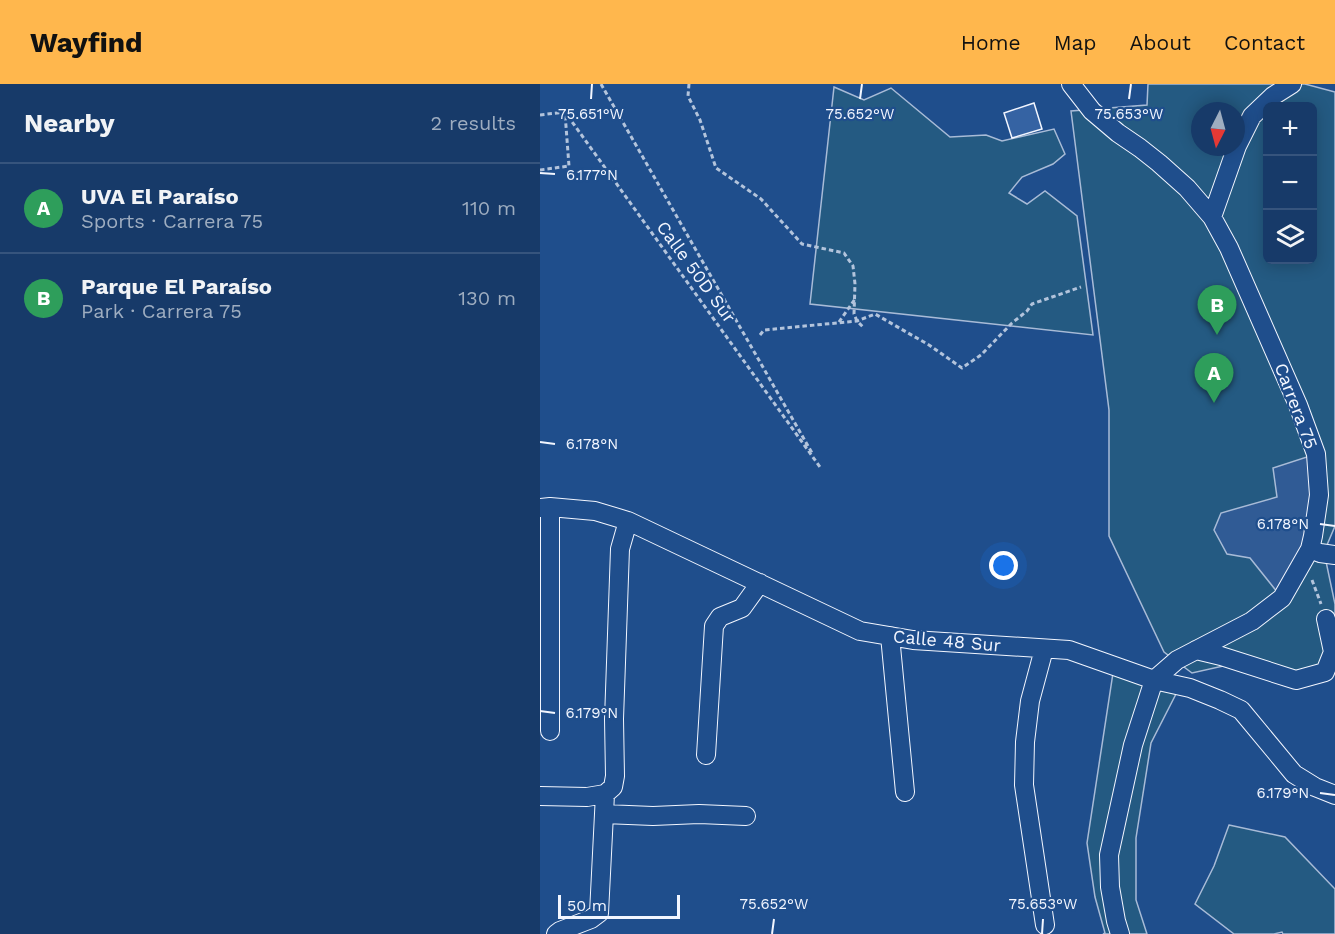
<!DOCTYPE html>
<meta charset="utf-8">
<style>
:root{--surface:#173a69;--page:#20416f;--text:#f1f3f6;--muted:#9eadc0;--line:#36547d;--accent:#ffb74d}
body{margin:0;font-family:"Work Sans",sans-serif;background:var(--page);color:var(--text)}
.controls{position:absolute;right:18px;top:18px;display:grid;overflow:hidden;border-radius:9px;box-shadow:0 3px 15px #0003}
.controls button{width:54px;height:54px;display:grid;place-items:center;padding:0;border:0;border-bottom:2px solid var(--line);background:var(--surface);color:var(--text);font:30px sans-serif}
.compass{position:absolute;left:651px;top:18px;width:54px;height:54px;border-radius:50%;background:var(--surface);box-shadow:0 3px 15px #0003;rotate:186deg}
.scale{position:absolute;left:18px;bottom:15px;width:122px;box-sizing:border-box;padding-left:6px;border:3px solid #f2f6ff;border-top:0;font-size:16px;line-height:21px;white-space:nowrap;color:#f2f6ff;-webkit-text-stroke:4px #1f4e8c;paint-order:stroke}
.you{position:absolute;left:464px;top:482px;width:21px;height:21px;margin:-15px;border:4px solid #fff;border-radius:50%;background:#1a73e8;box-shadow:0 0 0 9px #1a73e833}
.badge{display:grid;place-items:center;width:39px;height:39px;border-radius:50%;background:var(--accent);color:#fff;font-size:20px;font-weight:700}
.pin{position:absolute;translate:-50% -50px;filter:drop-shadow(0 2px 3px #0008)}
.pin::after{content:'';position:absolute;top:32px;width:21px;height:18px;background:inherit;clip-path:polygon(0 0,100% 0,50% 100%)}
.list{margin:0;padding:0;list-style:none}
h2{display:flex;justify-content:space-between;align-items:center;height:78px;margin:0;padding:0 24px;font-size:26px}
h2 small{font-size:20px;font-weight:400;color:var(--muted)}
.list li{display:grid;grid-template-columns:39px 1fr auto;gap:18px;align-items:center;box-sizing:border-box;height:90px;padding:0 24px;border-top:2px solid var(--line)}
.list b{display:block;font-size:22px;white-space:nowrap}
.list p{margin:0;font-size:20px;white-space:nowrap;color:var(--muted)}
.list em{font-size:20px;font-style:normal;color:var(--muted)}
.icon{flex:none;width:33px;height:33px;fill:none;stroke:currentColor;stroke-width:2;stroke-linecap:round;stroke-linejoin:round}
.map{position:relative;flex:none;width:795px;height:850px;overflow:hidden}
header{display:flex;align-items:center;gap:36px;box-sizing:border-box;height:84px;padding:0 30px;background:var(--accent);color:#111}
header strong{font-size:28px}
nav{display:flex;gap:33px;margin-inline-start:auto;font-size:21px}
main{display:flex}
aside{flex:1;background:var(--surface)}
.map>svg:first-child{display:block}
.green{fill:#245a82;stroke:#a8bbd7;stroke-width:1.5;fill-rule:evenodd}
.parking{fill:#305b95;stroke:#a8bbd7;stroke-width:1.5}
.building{fill:#3563a3;stroke:#f2f6ff;stroke-width:1.5}
.lines{fill:none;stroke-linecap:round;stroke-linejoin:round}
.minor-casing{stroke:#f2f6ff;stroke-width:20}
.path{stroke:#b3c4dc;stroke-width:3;stroke-dasharray:4.5 3;stroke-linecap:butt}
.minor{stroke:#1f4e8c;stroke-width:18}
.ticks{fill:none;stroke:#f2f6ff;stroke-width:2}
.labels{text-anchor:middle;stroke-width:4.5;stroke-linejoin:round;paint-order:stroke}
.street-label{font-size:18px;fill:#f2f6ff;stroke:#1f4e8c}
.ticks-label{font-size:15px;text-anchor:middle;fill:#f2f6ff;stroke:#1f4e8c;stroke-width:4.5;stroke-linejoin:round;paint-order:stroke}
</style>
<header>
<strong>Wayfind</strong>
<nav><a>Home</a><a>Map</a><a>About</a><a>Contact</a></nav>
</header>
<main>
<aside>
<h2>Nearby<small>2 results</small></h2>
<ul class="list">
<li><span class="badge" style="background:#2e9e5b">A</span><div><b>UVA El Paraíso</b><p>Sports · Carrera 75</p></div><em>110 m</em></li>
<li><span class="badge" style="background:#2e9e5b">B</span><div><b>Parque El Paraíso</b><p>Park · Carrera 75</p></div><em>130 m</em></li>
</ul>
</aside>
<div class="map">
<svg width="795" height="850" viewBox="0 0 795 850">
<rect width="100%" height="100%" fill="#1f4e8c"/>
<!-- green -->
<path class="green" d="M608,0H765L795,8V442L784,468L795,520V577L772,592L692,580L652,589L624,568L569,452V326L531,27L607,21ZM728,22H772V176H728ZM660,27H696V63H660Z
M294,3L324,16L351,4L410,53L446,51L462,57L514,45L525,70L513,80L482,93L469,109L487,120L505,107L537,132L553,251L270,220Z
M573,589L637,608L611,659L596,754V816L607,850H563L565,849L555,813L547,759Z
M689,741L745,753L795,805V850H743L742,848L734,850H694L655,820L674,782Z"/>
<!-- parking -->
<path class="parking" d="M776,370L773,452L742,514L710,474L687,470L674,446L681,429L737,413L733,384Z"/>
<!-- building -->
<path class="building" d="M494,19L502,45L472,54L464,29Z"/>
<g class="lines">
<defs>
<path id="minor" d="M531,0L552,27L578,49L600,64L619,79L647,104L672,133L689,164L758,321L776,370L779,411L773,452L770,465L742,514L712,537L637,576L614,596L593,661L569,771L570,803L576,837L580,850
M672,133L697,62L712,32L733,12L752,0
M0,424L10,423L55,427L88,437L320,547L373,556L529,566L614,596L650,604L680,616L701,626L754,690L775,703L795,711
M770,465L780,469L795,471
M350,552L365,708
M504,565L490,617L485,658L484,701L505,841
M656,566L681,572L756,596L785,588L793,568L786,535
M10,647V423
M166,671L174,542L180,533L202,524L220,499
M0,712L47,713L65,710L73,703L75,692L74,635L80,465L88,437
M64,730L113,732L159,730L206,732
M16,850L20,847L51,835L59,829L65,710"/>
</defs>
<!-- minor casing -->
<use href="#minor" class="minor-casing"/>
<!-- path -->
<path class="path" d="M61,0L272,369
M149,0L148,12L160,36L176,84L221,115L262,160L304,169L313,182L315,200L314,230L317,237L324,244
M0,31L25,28L280,383
M0,86L29,82L25,29
M299,238L315,215
M220,251L224,246L317,237L335,230L389,261L422,284L441,271L472,239L487,227L492,220L541,203
M772,496L781,520"/>
<!-- minor -->
<use href="#minor" class="minor"/>
</g>
<!-- ticks -->
<path class="ticks" d="M51,15L52,0M320,15L322,0M589,15L591,0M0,89L15,90M0,358L15,360M780,440L795,442M0,627L15,629M780,709L795,711M232,850L234,835M502,850L503,835"/>
<g class="labels">
<!-- street labels -->
<g class="street-label">
<text transform="translate(156 188) rotate(54)" y="6">Calle 50D Sur</text>
<text transform="translate(756 322) rotate(69)" y="6">Carrera 75</text>
<text transform="translate(407 557) rotate(5)" y="6">Calle 48 Sur</text>
</g>
</g>
<g class="ticks-label">
<text x="51" y="35">75.651°W</text>
<text x="320" y="35">75.652°W</text>
<text x="589" y="35">75.653°W</text>
<text x="52" y="96">6.177°N</text>
<text x="52" y="365">6.178°N</text>
<text x="743" y="445">6.178°N</text>
<text x="52" y="634">6.179°N</text>
<text x="743" y="714">6.179°N</text>
<text x="234" y="825">75.652°W</text>
<text x="503" y="825">75.653°W</text>
</g>
</svg>
<div class="controls">
<button>+</button>
<button>−</button>
<button><svg class="icon" aria-label="layers" viewBox="0 0 24 24"><path d="M12 4l9 5-9 5-9-5zM3 14l9 5 9-5"/></svg></button>
</div>
<svg class="compass" viewBox="-18 -18 36 36"><path d="M0-13l5 13h-10z" fill="#e53935"/><path d="M0 13l5-13h-10z" fill="#9eadc0"/></svg>
<div class="scale">50 m</div>
<div class="you"></div>
<div class="pin badge" style="left:674px;top:319px;background:#2e9e5b">A</div>
<div class="pin badge" style="left:677px;top:251px;background:#2e9e5b">B</div>
</div>
</main>
